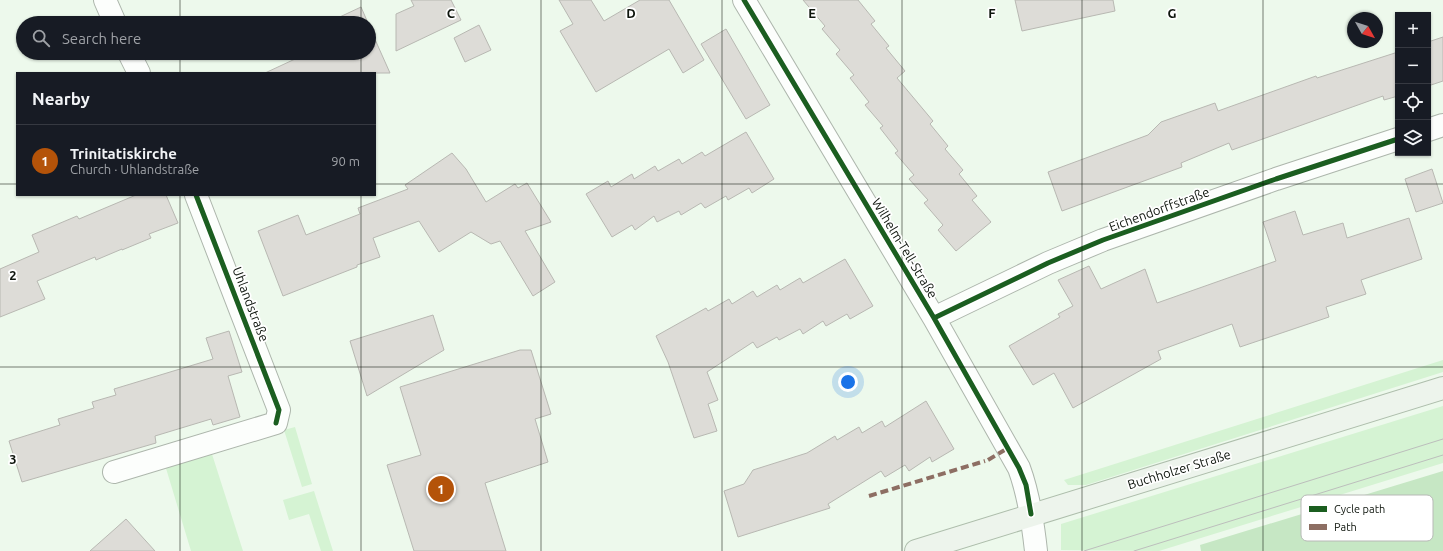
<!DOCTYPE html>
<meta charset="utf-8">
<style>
:root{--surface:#171b24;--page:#20242c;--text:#f1f3f6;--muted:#9ea1a6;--line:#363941;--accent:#b45309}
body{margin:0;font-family:Ubuntu,sans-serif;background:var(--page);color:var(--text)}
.controls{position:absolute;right:12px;top:12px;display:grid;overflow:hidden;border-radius:0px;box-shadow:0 1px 3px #0004}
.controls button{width:36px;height:36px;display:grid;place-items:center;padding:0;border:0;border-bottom:1px solid var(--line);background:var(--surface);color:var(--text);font:20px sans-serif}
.compass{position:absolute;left:1347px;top:12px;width:36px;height:36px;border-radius:50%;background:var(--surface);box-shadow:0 1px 3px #0004;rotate:129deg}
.you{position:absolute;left:848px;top:382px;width:14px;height:14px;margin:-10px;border:3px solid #fff;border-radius:50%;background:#1a73e8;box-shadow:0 0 0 6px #1a73e833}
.badge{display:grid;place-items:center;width:26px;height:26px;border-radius:50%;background:var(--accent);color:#fff;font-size:13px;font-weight:700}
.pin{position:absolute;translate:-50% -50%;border:2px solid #fff;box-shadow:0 1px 4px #0006}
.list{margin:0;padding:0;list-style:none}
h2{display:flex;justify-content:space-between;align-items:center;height:52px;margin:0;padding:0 16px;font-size:17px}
h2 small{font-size:13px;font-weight:400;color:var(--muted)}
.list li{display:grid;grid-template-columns:26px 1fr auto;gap:12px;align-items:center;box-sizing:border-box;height:72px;padding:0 16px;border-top:1px solid var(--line)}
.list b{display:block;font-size:15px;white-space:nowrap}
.list p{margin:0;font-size:13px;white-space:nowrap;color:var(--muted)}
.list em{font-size:13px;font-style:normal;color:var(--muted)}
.icon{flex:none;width:22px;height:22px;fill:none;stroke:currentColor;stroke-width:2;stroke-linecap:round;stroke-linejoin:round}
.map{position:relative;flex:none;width:1443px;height:551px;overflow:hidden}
.search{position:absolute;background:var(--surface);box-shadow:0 1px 3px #0004;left:16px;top:16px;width:360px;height:44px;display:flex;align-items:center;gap:10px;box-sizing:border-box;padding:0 14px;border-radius:22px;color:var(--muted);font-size:15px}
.panel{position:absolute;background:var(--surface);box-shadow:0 1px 3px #0004;left:16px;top:72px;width:360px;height:124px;border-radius:0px}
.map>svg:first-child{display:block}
.green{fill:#d5f3d3}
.forest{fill:#c6e7c4}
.building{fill:#dddcd7;stroke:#b8b8b2}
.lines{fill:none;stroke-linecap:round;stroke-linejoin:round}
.minor-casing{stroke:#adb6ac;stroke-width:24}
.major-casing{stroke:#aebeac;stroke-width:24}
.minor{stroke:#fcfefc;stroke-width:22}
.major{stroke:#edf4ec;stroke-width:22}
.tram{stroke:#bcbebc;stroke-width:1}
.quiet{stroke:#8d6e63;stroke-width:4;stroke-dasharray:8 4;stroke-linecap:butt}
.cycleway-casing{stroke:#fff;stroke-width:8}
.cycleway{stroke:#1b5e20;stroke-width:5}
.grid{fill:none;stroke:#0e150d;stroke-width:1;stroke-opacity:0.55}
.labels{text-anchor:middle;stroke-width:3.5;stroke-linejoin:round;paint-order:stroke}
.street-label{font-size:13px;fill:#0e150d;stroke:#fff}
.key{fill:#fff;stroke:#b7b9b6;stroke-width:1}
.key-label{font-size:11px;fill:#0e150d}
.grid-label{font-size:13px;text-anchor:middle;font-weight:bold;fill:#0e150d;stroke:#fff;stroke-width:3.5;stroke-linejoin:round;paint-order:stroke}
</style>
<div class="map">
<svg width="1443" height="551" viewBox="0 0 1443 551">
<rect width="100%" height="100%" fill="#edf9ec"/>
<!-- green -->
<path class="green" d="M1443,360V372L1086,485H1068L1064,480Z
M1443,406V463L1159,551L1061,550V524Z
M295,427L312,484L302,487L284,430Z
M211,451L243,551H191L165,465Z
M314,491L333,551H321L309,514L289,520L283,500Z"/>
<!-- forest -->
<path class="forest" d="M1443,471V551H1201L1200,545Z"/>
<!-- building -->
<path class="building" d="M411,0H451L461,20L396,51V14L414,6Z
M559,0H591L604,21L640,0H669L704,60L683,73L669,49L596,92L560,31L573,24Z
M803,0H858L875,21L871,24L889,46L886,48L905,71L897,78L933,121L930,124L948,146L945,149L963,170L959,174L977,196L972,200L991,222L956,251L938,230L943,225L924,203L928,200L909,179L914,175L895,153L898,151L880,128L883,126L865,105L869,102L850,78L854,75L836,54L840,50L822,29L825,26Z
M1015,0H1113L1115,11L1022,31Z
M361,7L368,23H329V22Z
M479,25L491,50L465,62L454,38Z
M369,26L390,73H265L308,53H369Z
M726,29L770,105L746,119L701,44Z
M1443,37V81L1428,86V42Z
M1398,52V96L1384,100L1383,96L1232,150L1229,143L1181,163L1182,167L1062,211L1048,172L1148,135L1161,122L1215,103L1218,111L1316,76L1317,78Z
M746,132L774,179L752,193L749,188L728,200L726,196L705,208L701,203L681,215L679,211L657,222L654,216L635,230L632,225L612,237L586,194L608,181L611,187L632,174L634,179L655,166L658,171L679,159L682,164L702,152L705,156Z
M452,153L466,169L486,202L515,184L518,188L527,183L551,222L525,231L555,282L533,296L500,241L491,244L471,232L439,252L419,221L373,238L380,257L357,265V267L283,296L258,231L298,215L306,235L360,214L358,208L408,189L405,185Z
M1432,169L1443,203L1416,212L1405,179Z
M136,195H166L178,223L149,234L151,238L122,250V249L96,260L95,257L37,281L45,299L0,317V269L39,252L32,235L77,216L79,219Z
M1295,211L1303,235L1343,223L1347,238L1409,218L1422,259L1361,280L1366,294L1326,307L1329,317L1240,347L1232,324L1158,351L1161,359L1073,408L1054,373L1033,385L1009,346L1060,317L1058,314L1073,306L1058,280L1089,266L1101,289L1145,269L1157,303L1276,261L1263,222Z
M845,259L873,306L850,319L847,314L826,326L823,321L803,334L800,329L779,340L777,337L757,348L753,342L707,372L718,400L708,404L717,431L694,438L668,362L656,336L706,308L708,311L729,299L732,304L753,291L757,297L777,285L780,290L800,278L803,283Z
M433,315L444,350L367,396L350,341Z
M229,331L242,372L228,376L240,417L213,425L211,419L155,436L156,443L22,482L9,441L60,425L58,419L94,408L92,402L116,395L114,389L213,359L206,338Z
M520,350H531L551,414L535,419L548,462L485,483L506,551H414L387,465L421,455L400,387Z
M926,401L954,449L932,462L930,457L909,471L905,465L885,477L881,471L828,504L830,508L738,537L724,491L744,484L753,470L807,453L835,436L837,440L859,427L862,433L882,421L885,427Z
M126,519L155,551H90L116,528Z"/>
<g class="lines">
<defs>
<path id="minor" d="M105,0L115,23
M744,0L934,318L1019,468C1029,495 1033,523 1036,551
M129,53L139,73
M1428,130L1443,125
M934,318L1048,263L1103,240L1276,179L1398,139
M114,472L276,423L279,410L196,195"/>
<path id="major" d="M916,551L1443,388"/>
</defs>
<!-- minor casing -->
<use href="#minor" class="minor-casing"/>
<!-- major casing -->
<use href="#major" class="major-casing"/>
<!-- minor -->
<use href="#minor" class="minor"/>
<!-- major -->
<use href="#major" class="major"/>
<!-- tram -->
<path class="tram" d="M1084,551L1443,439
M1134,551L1443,455"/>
<!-- quiet -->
<path class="quiet" d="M988,460L1008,448
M869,496L985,461"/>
<defs>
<path id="cycleway" d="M744,0L934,318L1019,468L1026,485L1031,514
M196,195L279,410L276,423
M934,318L1048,263L1103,240L1276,179L1398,139"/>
</defs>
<!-- cycleway casing -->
<use href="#cycleway" class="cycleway-casing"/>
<!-- cycleway -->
<use href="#cycleway" class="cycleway"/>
</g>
<!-- grid -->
<path class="grid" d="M180,0V23M361,0V23M541,0V551M722,0V551M902,0V551M1082,0V551M1263,0V551M180,53V73M361,53V73M0,184H17M375,184H1443M180,195V551M361,195V551M0,367H1443"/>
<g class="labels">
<!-- street labels -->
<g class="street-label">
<text transform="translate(1159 209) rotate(-20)" y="5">Eichendorffstraße</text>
<text transform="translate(905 248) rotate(59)" y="5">Wilhelm-Tell-Straße</text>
<text transform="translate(251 304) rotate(69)" y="5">Uhlandstraße</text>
<text transform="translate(1179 469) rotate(-17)" y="5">Buchholzer Straße</text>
</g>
</g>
<!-- legend -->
<rect x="1301" y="495" width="132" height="46" rx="6" class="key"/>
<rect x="1309" y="506" width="18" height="6" fill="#1b5e20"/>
<rect x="1309" y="524" width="18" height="6" fill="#8d6e63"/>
<g class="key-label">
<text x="1334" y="513">Cycle path</text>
<text x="1334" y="531">Path</text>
</g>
<g class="grid-label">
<text x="451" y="18">C</text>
<text x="631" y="18">D</text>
<text x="812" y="18">E</text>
<text x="992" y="18">F</text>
<text x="1172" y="18">G</text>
<text x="13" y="280">2</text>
<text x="13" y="464">3</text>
</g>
</svg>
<div class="controls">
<button>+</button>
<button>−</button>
<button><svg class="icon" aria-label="locate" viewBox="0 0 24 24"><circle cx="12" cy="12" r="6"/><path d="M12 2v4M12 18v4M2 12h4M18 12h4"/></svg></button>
<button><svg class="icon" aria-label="layers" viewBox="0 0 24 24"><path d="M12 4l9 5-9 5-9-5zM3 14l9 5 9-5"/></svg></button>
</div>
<svg class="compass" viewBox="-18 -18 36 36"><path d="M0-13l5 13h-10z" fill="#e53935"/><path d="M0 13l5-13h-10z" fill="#9ea1a6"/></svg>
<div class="you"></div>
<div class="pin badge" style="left:441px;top:489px">1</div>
<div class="search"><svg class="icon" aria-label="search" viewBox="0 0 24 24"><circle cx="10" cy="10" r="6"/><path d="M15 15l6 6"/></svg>Search here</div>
<section class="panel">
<h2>Nearby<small></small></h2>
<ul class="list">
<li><span class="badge">1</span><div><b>Trinitatiskirche</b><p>Church · Uhlandstraße</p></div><em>90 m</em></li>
</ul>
</section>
</div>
